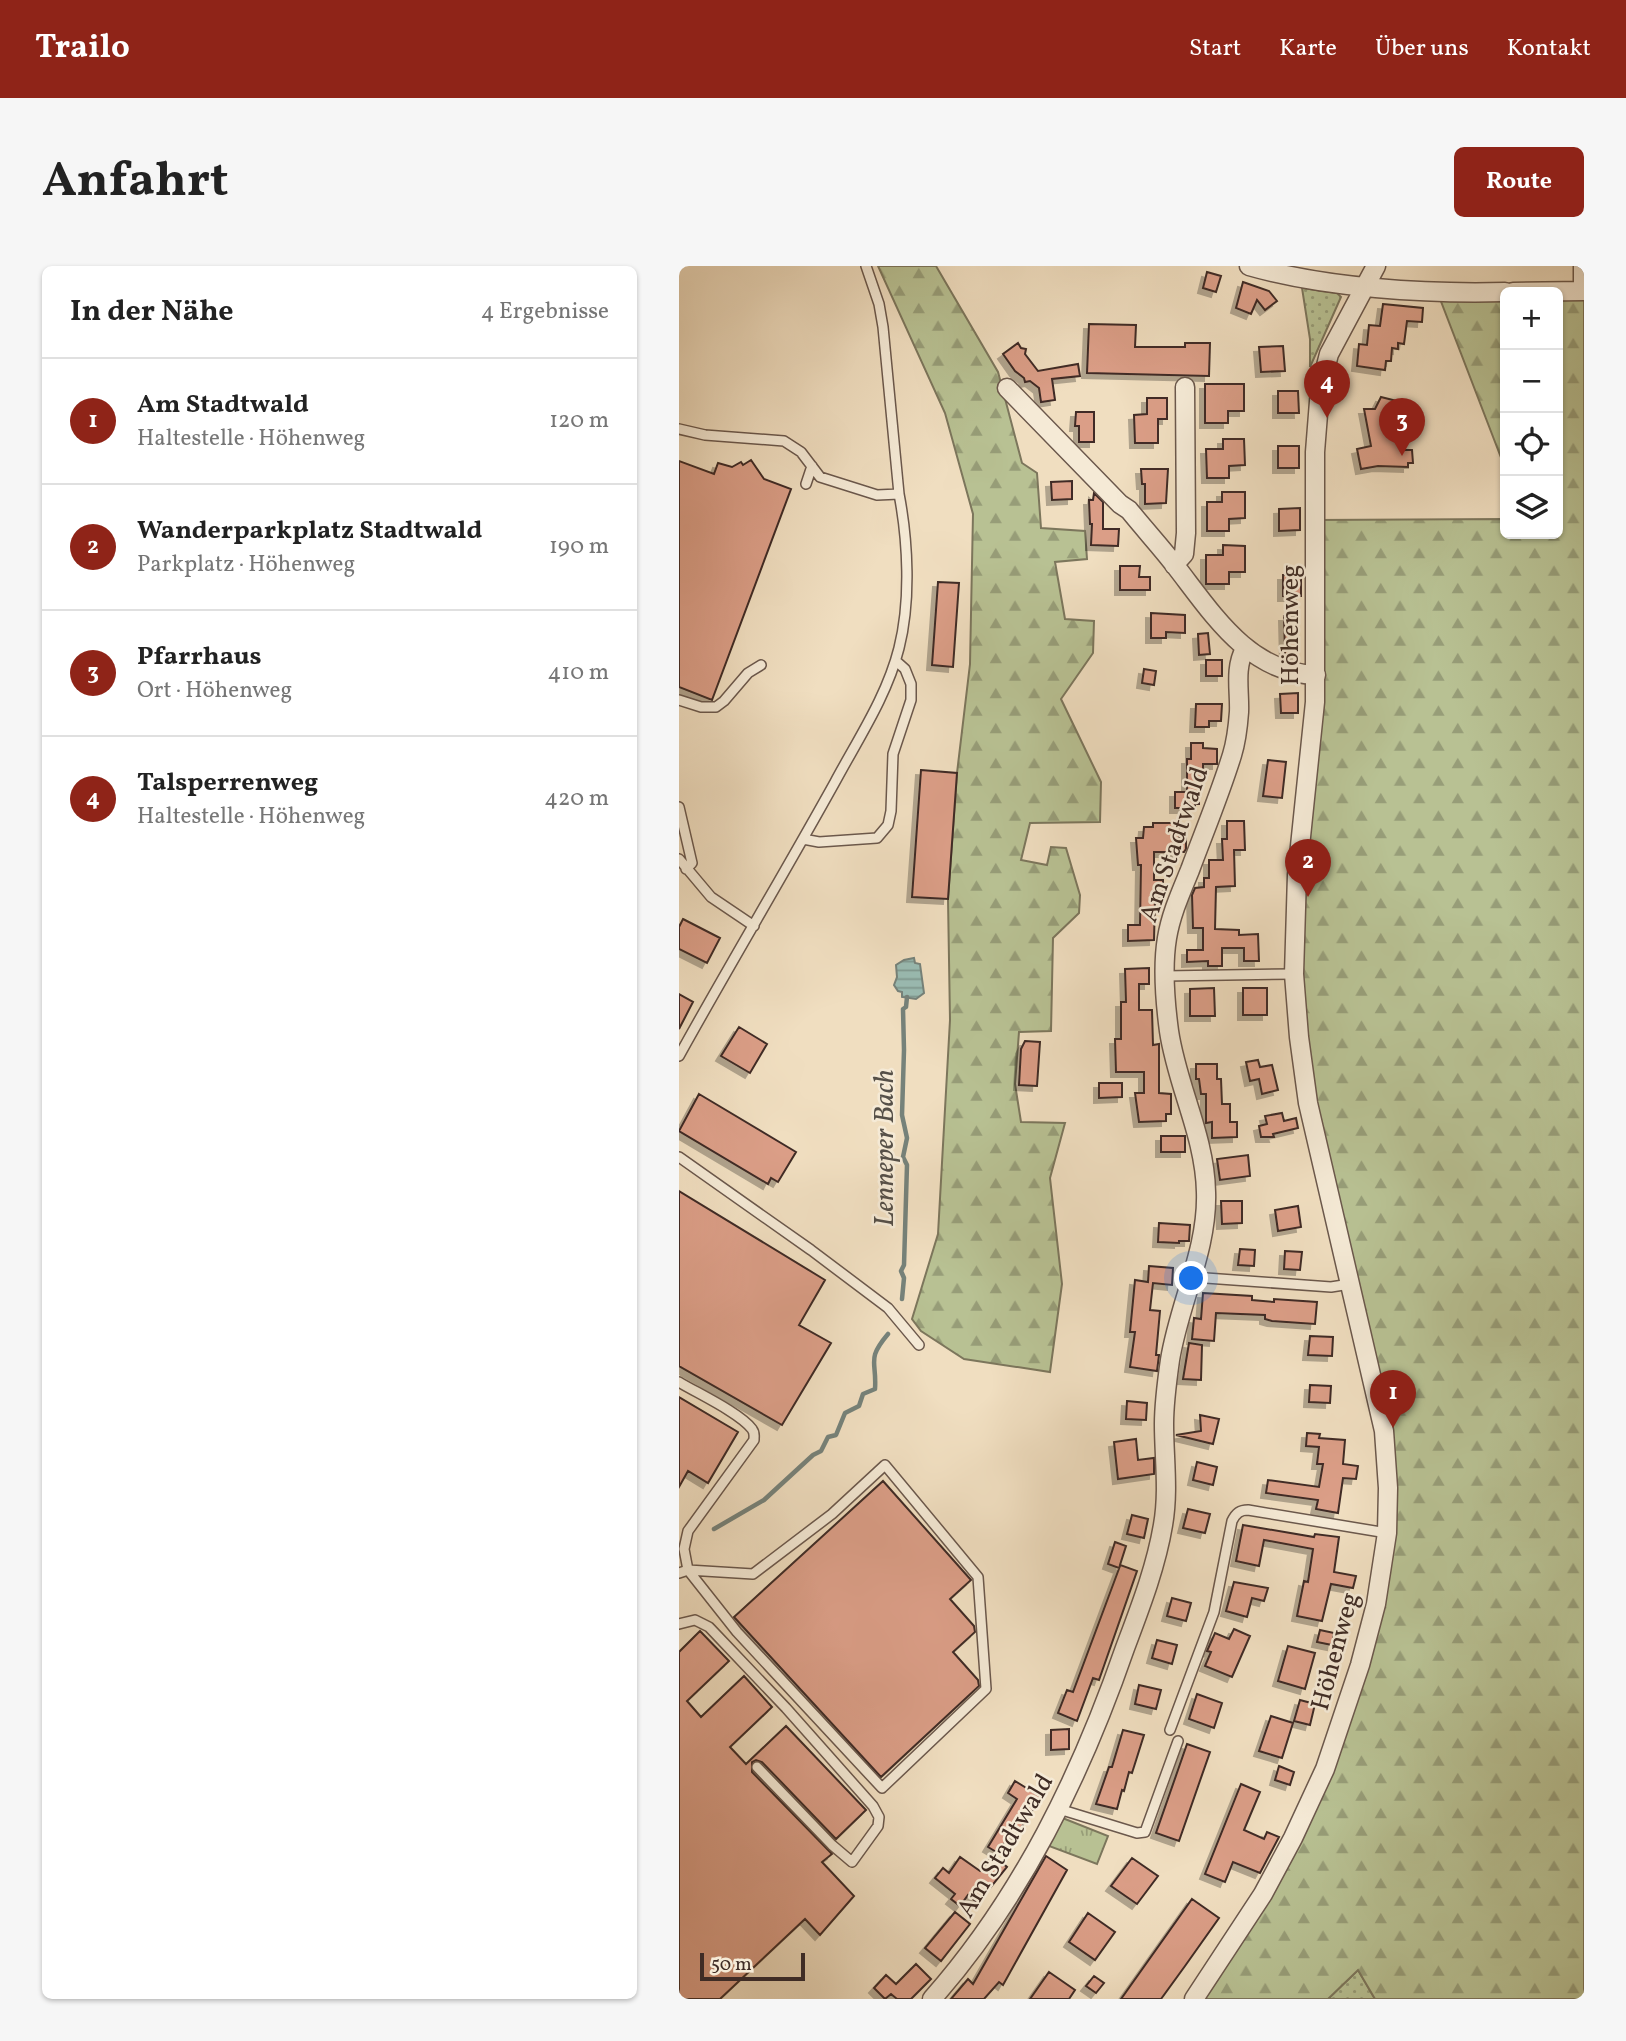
<!DOCTYPE html>
<html lang="de">
<meta charset="utf-8">
<style>
:root{--surface:#fff;--page:#f6f6f6;--text:#222;--muted:#767676;--line:#e0e0e0;--accent:#8f2418}
body{margin:0;font-family:Vollkorn,serif;background:var(--page);color:var(--text)}
.controls{position:absolute;right:21px;top:21px;display:grid;overflow:hidden;border-radius:10px;box-shadow:0 2px 5px #0004}
.controls button{width:63px;height:63px;display:grid;place-items:center;padding:0;border:0;border-bottom:2px solid var(--line);background:var(--surface);color:var(--text);font:35px sans-serif}
.scale{position:absolute;left:21px;bottom:18px;width:105px;box-sizing:border-box;padding-left:7px;border:4px solid #3f2c25;border-top:0;font-size:19px;line-height:24px;white-space:nowrap;color:#3f2c25;-webkit-text-stroke:5px #f5ead6;paint-order:stroke}
.you{position:absolute;left:513px;top:1013px;width:24px;height:24px;margin:-18px;border:5px solid #fff;border-radius:50%;background:#1a73e8;box-shadow:0 0 0 10px #1a73e833}
.badge{display:grid;place-items:center;width:46px;height:46px;border-radius:50%;background:var(--accent);color:#fff;font-size:23px;font-weight:700}
.pin{position:absolute;translate:-50% -58px;filter:drop-shadow(0 2px 4px #0008)}
.pin::after{content:'';position:absolute;top:37px;width:24px;height:21px;background:inherit;clip-path:polygon(0 0,100% 0,50% 100%)}
.list{margin:0;padding:0;list-style:none}
h2{display:flex;justify-content:space-between;align-items:center;height:91px;margin:0;padding:0 28px;font-size:30px}
h2 small{font-size:23px;font-weight:400;color:var(--muted)}
.list li{display:grid;grid-template-columns:46px 1fr auto;gap:21px;align-items:center;box-sizing:border-box;height:126px;padding:0 28px;border-top:2px solid var(--line)}
.list b{display:block;font-size:26px;white-space:nowrap}
.list p{margin:0;font-size:23px;white-space:nowrap;color:var(--muted)}
.list em{font-size:23px;font-style:normal;color:var(--muted)}
.icon{flex:none;width:38px;height:38px;fill:none;stroke:currentColor;stroke-width:2;stroke-linecap:round;stroke-linejoin:round}
.map{position:relative;flex:none;width:905px;height:1733px;overflow:hidden;border-radius:10px}
header{display:flex;align-items:center;gap:42px;box-sizing:border-box;height:98px;padding:0 35px;background:var(--accent);color:#fff}
header strong{font-size:33px}
nav{display:flex;gap:38px;margin-inline-start:auto;font-size:24px}
.intro{display:flex;align-items:center;justify-content:space-between;box-sizing:border-box;height:168px;padding:0 42px}
h1{margin:0;font-size:49px}
.button{padding:18px 32px;border-radius:10px;background:var(--accent);color:#fff;font-size:24px;font-weight:700}
main{display:flex;gap:42px;padding:0 42px}
aside{flex:1;background:var(--surface);border-radius:10px;box-shadow:0 2px 5px #0004}
.map>svg:first-child{display:block}
.grass{fill:url(#grass-dots);stroke:#7c765c;stroke-width:2}
.forest{fill:url(#forest-firs);stroke:#7c765c;stroke-width:2}
.park{fill:url(#park-tufts);stroke:#7c765c;stroke-width:2}
.water{fill:url(#water-rules);stroke:#76827a;stroke-width:2}
.lines{fill:none;stroke-linecap:round;stroke-linejoin:round}
.stream{stroke:#76827a;stroke-width:4.5}
.building{fill:#db9e87;stroke:#3f2c25;stroke-width:2;filter:url(#shadow)}
.lane-casing{stroke:#6b584c;stroke-width:12}
.street-casing{stroke:#6b584c;stroke-width:21}
.lane{stroke:#f5ead6;stroke-width:9}
.street{stroke:#f5ead6;stroke-width:18}
.labels{text-anchor:middle;stroke-width:5;stroke-linejoin:round;paint-order:stroke}
.street-label{font-size:26px;fill:#3f2c25;stroke:#f5ead6}
.water-label{font-size:28px;font-style:italic;fill:#565048;stroke:#f5ead6}
</style>
<header>
<strong>Trailo</strong>
<nav><a>Start</a><a>Karte</a><a>Über uns</a><a>Kontakt</a></nav>
</header>
<div class="intro"><h1>Anfahrt</h1><a class="button">Route</a></div>
<main>
<aside>
<h2>In der Nähe<small>4 Ergebnisse</small></h2>
<ul class="list">
<li><span class="badge">1</span><div><b>Am Stadtwald</b><p>Haltestelle · Höhenweg</p></div><em>120 m</em></li>
<li><span class="badge">2</span><div><b>Wanderparkplatz Stadtwald</b><p>Parkplatz · Höhenweg</p></div><em>190 m</em></li>
<li><span class="badge">3</span><div><b>Pfarrhaus</b><p>Ort · Höhenweg</p></div><em>410 m</em></li>
<li><span class="badge">4</span><div><b>Talsperrenweg</b><p>Haltestelle · Höhenweg</p></div><em>420 m</em></li>
</ul>
</aside>
<div class="map">
<svg width="905" height="1733" viewBox="0 0 905 1733">
<defs>
<pattern id="grass-dots" width="8" height="8" patternUnits="userSpaceOnUse" patternTransform="scale(1.75)"><rect width="8" height="8" fill="#b8c193"/><path d="M2 2h.1M6 6h.1" fill="none" stroke="#979d78" stroke-width="1.8" stroke-linecap="round"/></pattern>
<pattern id="forest-firs" width="22" height="20" patternUnits="userSpaceOnUse" patternTransform="scale(1.75)"><rect width="22" height="20" fill="#b8c193"/><path d="M5 1l3.5 6h-7zM16 11l3.5 6h-7z" fill="#979d78"/></pattern>
<pattern id="park-tufts" width="24" height="20" patternUnits="userSpaceOnUse" patternTransform="scale(1.75)"><rect width="24" height="20" fill="#b8c193"/><path d="M3 7l-1-3M5 7V3M7 7l1-3M15 17l-1-3M17 17v-4M19 17l1-3" fill="none" stroke="#979d78"/></pattern>
<pattern id="water-rules" width="6" height="5" patternUnits="userSpaceOnUse" patternTransform="scale(1.75)"><rect width="6" height="5" fill="#9abcb3"/><path d="M0 2.5h6" fill="none" stroke="#7f9991"/></pattern>
<filter id="shadow"><feDropShadow dx="-5" dy="5" stdDeviation="0" flood-color="#0004"/></filter>
</defs>
<rect width="100%" height="100%" fill="#f0dec0"/>
<filter id="stains"><feTurbulence type="fractalNoise" baseFrequency=".00286" numOctaves="4"/><feColorMatrix values="0 0 0 0 .2 0 0 0 0 .09 0 0 0 0 .02 0 0 0 .5 -.17"/></filter>
<radialGradient id="worn" r=".72"><stop offset=".6" stop-color="#630" stop-opacity="0"/><stop offset="1" stop-color="#630" stop-opacity=".3"/></radialGradient>
<!-- grass -->
<path class="grass" d="M623,22L658,27L662,31L631,101V73Z
M679,1704L696,1733H649Z"/>
<!-- forest -->
<path class="forest" d="M199,0H257L319,106L343,197L358,207L362,262L406,265L408,293L376,296L386,353L415,355L414,387L382,433L422,516L421,556L351,557L342,594L368,599L372,581L387,582L401,629L400,647L374,672L372,765L340,766L336,818L342,856L386,857L371,912L383,1018L371,1106L285,1093L242,1065L233,1053L259,968L271,754L269,633L278,507L291,398L294,248L266,147Z
M758,25L826,26V202Z
M905,25V1733H696L679,1704L649,1733H515L584,1628L681,1399L709,1222L620,771L624,559L636,254L826,253V268H879V26Z"/>
<!-- park -->
<path class="park" d="M381,1551L429,1570L418,1598L370,1580Z"/>
<!-- water -->
<path class="water" d="M235,692L236,697L241,698L245,727L237,733L223,731V726L219,725L215,719L218,711L217,699L225,694Z"/>
<g class="lines">
<!-- stream -->
<path class="stream" d="M223,1033L225,1012L222,1005L225,999L228,899L224,891L228,872L223,849L225,784L224,743L227,741L228,731
M35,1263L85,1234L134,1189L142,1185L149,1171L157,1169L166,1147L180,1140L184,1128L196,1123C198,1095 187,1094 209,1068"/>
</g>
<!-- building -->
<path class="building" d="M528,6L542,10L537,26L524,22Z
M564,16L590,25L598,35L586,44L578,34L572,48L557,42Z
M704,38L744,42L743,56L728,55L725,78L719,77V83L713,82L712,95H707L706,104L678,100L680,78L688,79L690,59L701,60Z
M410,58L457,59L456,81H506V77H531L530,110L408,107Z
M339,77L342,82L347,83L346,88L359,105L399,98L401,110L373,113L376,134L362,136L360,122L351,115L346,116L345,112L336,105L324,88Z
M604,80L606,105L582,106L580,81Z
M526,118H565V145H549V157H526Z
M599,125H619L620,147H599Z
M702,131L722,136V184H733L734,197H729V201L699,200L682,203L678,183L692,180L685,143H696Z
M468,132H488V153H479V177H456L455,149L468,148Z
M397,146H415V176H400V160H396Z
M544,173H565L566,199L550,200V212H528L527,183H544Z
M599,180H620V202H599Z
M72,194L85,213L112,223L33,434L0,421V195L35,208L39,197L53,201L62,196L64,199Z
M462,203H489L487,237L466,238V218H463Z
M393,215V233L373,234L372,216Z
M543,226H566V252L550,253V265H528V236H543Z
M415,227L424,236V263H440L439,280L412,279L413,258H411L410,234H414Z
M621,242V264L600,265V243Z
M544,279L566,280V306H550V318H527V289H544Z
M441,300H461L460,311H471V324H441Z
M604,309H622V330H604Z
M259,316L280,317L274,401L253,399Z
M472,347L506,349V367L487,366V372H472Z
M605,350H616L618,389H606Z
M529,367L531,388L520,389L519,368Z
M527,394H543V410H527Z
M465,403L477,405L475,419L463,417Z
M619,427V447H602L601,428Z
M517,438H543L542,455H530V461H516Z
M512,477H524V482L538,483V498H524V519H520V538H516V542H496V526H508V493H512Z
M589,494L607,496L603,532L584,530Z
M242,504L278,507L269,633L233,631Z
M548,555H565L566,584H555L556,620L537,621L536,663L560,664V669L579,668L580,695H565V682H543V700H529V695L508,696V684H524V662H514L513,629L516,622L525,621V612H530V594H544L543,573H548Z
M474,557H500V571H507V583L505,586H475V614H484V632H476L475,674L449,675V659H461L462,599H459L457,572H464L465,561H474Z
M4,653L41,672L28,697L0,683V661Z
M470,702V718H460V744H473L474,779L480,778V827L492,828V848H487V855L460,856L456,827H465V806H437L436,773H442V736H447L446,703Z
M535,722L536,750H511V723Z
M564,722H588V749H564Z
M0,728L14,736L0,763Z
M60,761L88,778L71,807L42,790Z
M346,775L361,776L358,820L340,819L342,783Z
M579,794L581,801L593,799L599,824L583,828L580,813L571,815L567,796Z
M517,798H538V813H542L543,838H551V856H558V871L533,872V856L527,857V828H522L520,813H517Z
M420,817H443V831L420,832Z
M20,828L117,886L99,916L92,912L89,918L0,865Z
M603,847L605,855L617,852L619,862L594,868L595,871H582L580,860L588,858L586,850Z
M482,870H506V886H482Z
M569,889L571,910L541,914L538,893Z
M0,925L146,1014L120,1059L152,1077L103,1159L0,1100Z
M542,935H563V957L543,958Z
M619,940L622,961L599,965L596,944Z
M480,957L511,959L510,975H500V977L479,976Z
M561,983L576,984L575,1000L559,999Z
M606,985L623,986L621,1004L605,1003Z
M470,1000L494,1002L493,1019L474,1017L471,1044L481,1045L477,1089H480L478,1105L451,1101L456,1066H451L456,1014L469,1016Z
M524,1027L573,1030V1034L595,1036V1033L638,1036L636,1058L593,1055L586,1053V1049L537,1047L535,1075L513,1073L515,1052L522,1053Z
M631,1070L654,1071L653,1090L629,1089Z
M510,1077L523,1079L522,1114L504,1113Z
M631,1119L652,1120L651,1137L630,1136Z
M0,1131L59,1166L29,1217L9,1205L0,1221Z
M448,1135L468,1137L467,1154L447,1153Z
M521,1149L540,1153L534,1178L497,1169L522,1165Z
M628,1167L641,1168L640,1172L666,1174L664,1198L679,1200L677,1213L664,1212L659,1247L637,1243L639,1234L587,1227L589,1214L640,1221L644,1198H638L640,1181L627,1180Z
M457,1173L459,1194L475,1192V1208L439,1213L435,1176Z
M518,1196L538,1201L534,1219L514,1214Z
M204,1215L292,1314L271,1333L295,1360L296,1366L274,1386L299,1414L300,1420L202,1511L55,1351Z
M509,1243L531,1248L526,1267L504,1262Z
M453,1249L469,1253L465,1272L448,1268Z
M564,1259L635,1271L636,1268L660,1271L655,1306L677,1310L674,1322L652,1318L643,1355L618,1350L625,1315L629,1316L634,1283L585,1274L580,1300L557,1295Z
M436,1276L447,1280L441,1299L458,1305L420,1414L414,1412L398,1455L379,1447L388,1424L394,1426L441,1300L440,1302L429,1298Z
M555,1316L589,1322L585,1335L573,1332L568,1351L547,1345Z
M493,1332L512,1337L507,1355L488,1350Z
M555,1363L571,1370L553,1411L526,1400L532,1386L528,1385L536,1367L550,1373Z
M641,1364L655,1367L653,1379L638,1376Z
M21,1365L50,1395L8,1435L22,1451L65,1410L93,1441L51,1481L67,1498L107,1460L187,1544L157,1573L83,1496L77,1494L73,1496V1506L153,1588L143,1596L175,1630L141,1669L126,1653L41,1733H0V1386Z
M478,1374L498,1379L493,1398L473,1392Z
M609,1380L636,1387L626,1423L599,1415Z
M460,1419L482,1424L477,1443L456,1438Z
M518,1428L543,1437L535,1462L510,1453Z
M621,1434L636,1438L631,1459L615,1455Z
M592,1450L614,1457L603,1492L580,1485Z
M390,1463V1483L372,1484V1464Z
M444,1464L465,1469L453,1507L450,1506L445,1525L443,1524L438,1543L417,1538L430,1501H433Z
M508,1478L531,1486L500,1575L477,1567Z
M600,1500L615,1506L611,1519L596,1514Z
M336,1515L362,1531L335,1573L330,1570L319,1587L309,1581L338,1533L329,1527Z
M562,1518L581,1526L565,1564L585,1573L588,1566L600,1571L581,1607L554,1596L546,1616L526,1608Z
M314,1589L328,1601L299,1637L289,1629L281,1640L272,1633L276,1628L256,1612L264,1602L270,1607L281,1591L301,1605Z
M367,1590L388,1604L324,1719L320,1716L305,1733H272L289,1713L294,1718Z
M453,1592L479,1610L458,1638L432,1620Z
M513,1633L540,1652L506,1700L482,1733H442Z
M276,1646L291,1658L262,1695L246,1682Z
M409,1647L436,1666L416,1694L390,1676Z
M237,1698L252,1713L232,1733H218L212,1728L206,1733L195,1722L207,1709L217,1718Z
M370,1706L396,1724L390,1733H351Z
M415,1710L425,1717L417,1727L407,1720Z"/>
<g class="lines">
<defs>
<path id="lane" d="M187,0L200,38L204,61L220,228
M0,163L26,169L105,175L122,186L141,211L198,229L220,228C229,275 232,335 220,382C208,430 179,473 156,516C105,608 51,698 0,790
M127,218L133,200
M0,434L22,441H37L45,435L69,407L82,399
M0,541L13,597L7,603
M124,573L140,576L198,572L209,559L212,545L214,488L232,434V418L226,403L217,395
M0,593L32,631L75,660
M486,710L615,708
M0,891L132,984L209,1042L240,1079
M513,1011L652,1021L671,1018
M0,1116C18,1127 61,1147 73,1163C76,1167 75,1168 75,1174L9,1265L5,1283L9,1304L58,1366L203,1522L307,1423L299,1311L206,1199L153,1248L74,1308L9,1304L0,1307
M0,1358L16,1354L30,1361L107,1442L194,1540L200,1551L199,1560L173,1596L153,1579L78,1501
M491,1464L535,1346L553,1255C557,1247 561,1244 569,1244L708,1267
M380,1543L458,1567L466,1566L499,1475"/>
<path id="street" d="M570,0C647,22 746,28 826,26
M904,0V25
M834,26L905,25
M328,122L441,238L450,244C466,264 483,282 498,302C535,350 571,407 637,409
M495,299L505,288L507,267L506,121
M253,1733C343,1631 402,1509 446,1382C461,1342 477,1301 484,1259C490,1225 485,1192 485,1158C485,1137 488,1115 491,1094C500,1037 529,984 527,926C526,870 498,820 490,765C486,735 483,702 488,672C492,648 502,626 511,604C525,566 541,528 553,489C557,476 559,460 560,446C561,426 555,402 566,383
M515,1733L584,1628L614,1572L646,1503L681,1399L697,1338L708,1267L709,1222L705,1165L629,837L620,771L615,708L618,609L636,436V186L641,123L650,88L697,0"/>
</defs>
<!-- lane casing -->
<use href="#lane" class="lane-casing"/>
<!-- street casing -->
<use href="#street" class="street-casing"/>
<!-- lane -->
<use href="#lane" class="lane"/>
<!-- street -->
<use href="#street" class="street"/>
</g>
<g class="labels">
<!-- street labels -->
<g class="street-label">
<text transform="translate(610 359) rotate(-90)" y="9">Höhenweg</text>
<text transform="translate(494 578) rotate(-71)" y="9">Am Stadtwald</text>
<text transform="translate(655 1385) rotate(-75)" y="9">Höhenweg</text>
<text transform="translate(325 1579) rotate(-59)" y="9">Am Stadtwald</text>
</g>
<!-- water labels -->
<g class="water-label">
<text transform="translate(204 882) rotate(-90)" y="10">Lenneper Bach</text>
</g>
</g>
<rect width="100%" height="100%" filter="url(#stains)"/>
<rect width="100%" height="100%" fill="url(#worn)"/>
</svg>
<div class="controls">
<button>+</button>
<button>−</button>
<button><svg class="icon" aria-label="locate" viewBox="0 0 24 24"><circle cx="12" cy="12" r="6"/><path d="M12 2v4M12 18v4M2 12h4M18 12h4"/></svg></button>
<button><svg class="icon" aria-label="layers" viewBox="0 0 24 24"><path d="M12 4l9 5-9 5-9-5zM3 14l9 5 9-5"/></svg></button>
</div>
<div class="scale">50 m</div>
<div class="you"></div>
<div class="pin badge" style="left:714px;top:1162px">1</div>
<div class="pin badge" style="left:629px;top:631px">2</div>
<div class="pin badge" style="left:723px;top:190px">3</div>
<div class="pin badge" style="left:648px;top:152px">4</div>
</div>
</main>
